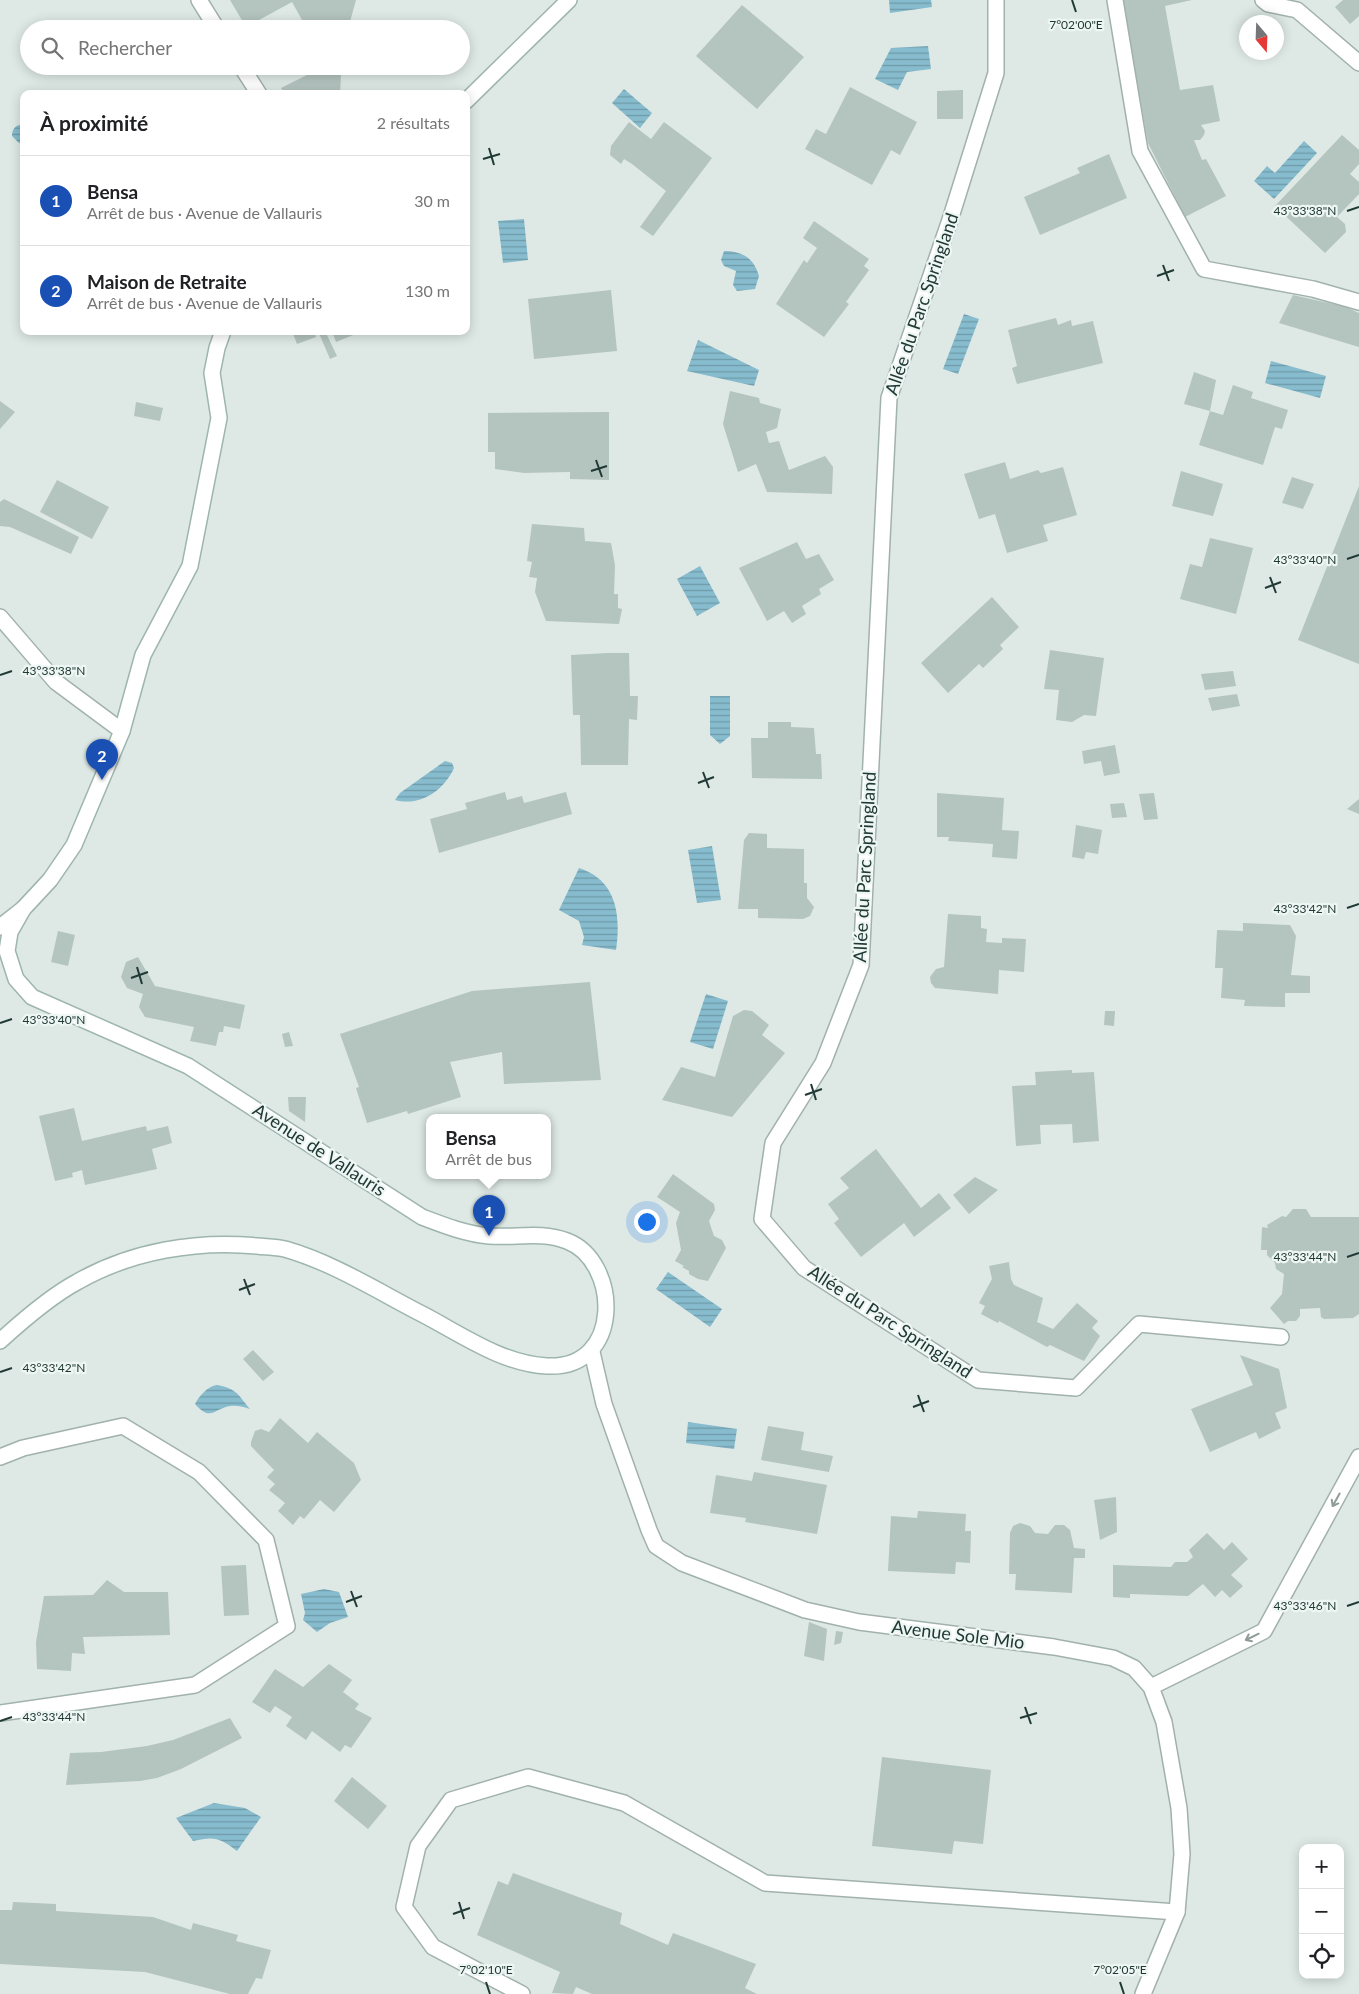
<!DOCTYPE html>
<html lang="fr">
<meta charset="utf-8">
<style>
:root{--surface:#fff;--page:#f2f2f2;--text:#202124;--muted:#757577;--line:#e0e0e0;--accent:#7d513b}
body{margin:0;font-family:Lato,sans-serif;background:var(--page);color:var(--text)}
.controls{position:absolute;right:15px;bottom:15px;display:grid;overflow:hidden;border-radius:10px;box-shadow:0 2px 12px #0003}
.controls button{width:45px;height:45px;display:grid;place-items:center;padding:0;border:0;border-bottom:1px solid var(--line);background:var(--surface);color:var(--text);font:25px sans-serif}
.compass{position:absolute;left:1239px;top:15px;width:45px;height:45px;border-radius:50%;background:var(--surface);box-shadow:0 2px 12px #0003;rotate:161deg}
.you{position:absolute;left:646px;top:1221px;width:18px;height:18px;margin:-12px;border:4px solid #fff;border-radius:50%;background:#1a73e8;box-shadow:0 0 0 8px #1a73e833}
.badge{display:grid;place-items:center;width:32px;height:32px;border-radius:50%;background:var(--accent);color:#fff;font-size:16px;font-weight:700}
.pin{position:absolute;translate:-50% -41px;filter:drop-shadow(0 1px 2px #0008)}
.pin::after{content:'';position:absolute;top:26px;width:18px;height:15px;background:inherit;clip-path:polygon(0 0,100% 0,50% 100%)}
.popup{position:absolute;left:426px;top:1114px;width:125px;height:65px;box-sizing:border-box;display:grid;place-content:center;border-radius:10px;background:var(--surface);filter:drop-shadow(0 1px 4px #0005);font-size:16px;white-space:nowrap;color:var(--muted)}
.popup b{font-size:19px;color:var(--text)}
.popup::after{content:'';position:absolute;left:50%;top:100%;margin-left:-10px;border:10px solid transparent;border-top-color:var(--surface)}
.list{margin:0;padding:0;list-style:none}
h2{display:flex;justify-content:space-between;align-items:center;height:65px;margin:0;padding:0 20px;font-size:21px}
h2 small{font-size:16px;font-weight:400;color:var(--muted)}
.list li{display:grid;grid-template-columns:32px 1fr auto;gap:15px;align-items:center;box-sizing:border-box;height:90px;padding:0 20px;border-top:1px solid var(--line)}
.list b{display:block;font-size:19px;white-space:nowrap}
.list p{margin:0;font-size:16px;white-space:nowrap;color:var(--muted)}
.list em{font-size:16px;font-style:normal;color:var(--muted)}
.icon{flex:none;width:28px;height:28px;fill:none;stroke:currentColor;stroke-width:2;stroke-linecap:round;stroke-linejoin:round}
.map{position:relative;flex:none;width:1359px;height:1994px;overflow:hidden}
.search{position:absolute;background:var(--surface);box-shadow:0 2px 12px #0003;left:20px;top:20px;width:450px;height:55px;display:flex;align-items:center;gap:12px;box-sizing:border-box;padding:0 18px;border-radius:28px;color:var(--muted);font-size:19px}
.panel{position:absolute;background:var(--surface);box-shadow:0 2px 12px #0003;left:20px;top:90px;width:450px;height:245px;border-radius:10px}
.map>svg:first-child{display:block}
.water{fill:url(#water-rules)}
.building{fill:#b4c4bf}
.lines{fill:none;stroke-linecap:round;stroke-linejoin:round}
.lane-casing{stroke:#a1b1ac;stroke-width:18}
.street-casing{stroke:#a1b1ac;stroke-width:18}
.secondary-casing{stroke:#9eb5af;stroke-width:18}
.lane{stroke:#fff;stroke-width:15}
.street{stroke:#fff;stroke-width:15}
.secondary{stroke:#fff;stroke-width:15}
.oneway{stroke:#909c9a}
.ticks{fill:none;stroke:#203934;stroke-width:2}
.labels{text-anchor:middle;stroke-width:4.5;stroke-linejoin:round;paint-order:stroke}
.street-label{font-size:18px;fill:#203934;stroke:#eef6f3}
.ticks-label{font-size:12px;text-anchor:middle;fill:#203934;stroke:#eef6f3;stroke-width:4.5;stroke-linejoin:round;paint-order:stroke}
</style>
<div class="map">
<svg width="1359" height="1994" viewBox="0 0 1359 1994">
<defs>
<pattern id="water-rules" width="6" height="5" patternUnits="userSpaceOnUse" patternTransform="scale(1.25)"><rect width="6" height="5" fill="#87bcce"/><path d="M0 2.5h6" fill="none" stroke="#6e9aa8"/></pattern>
</defs>
<rect width="100%" height="100%" fill="#dee9e5"/>
<!-- water -->
<path class="water" d="M889,0H931L932,7L890,13Z
M928,46L931,69L907,72L898,90L875,79L891,48Z
M624,89L652,113L640,128L612,103Z
M24,125V143H19L12,136C12,129 16,124 24,125Z
M1304,141L1317,153L1274,199L1254,181L1267,166L1275,173Z
M524,219L528,260L503,263L498,221Z
M724,251C742,251 754,258 759,276L755,289L737,291L733,285L736,271L724,266L721,260Z
M964,314L979,319L958,374L943,369Z
M698,340L759,370L754,386L687,371Z
M1271,361L1326,376L1320,398L1265,383Z
M700,566L720,603L697,616L677,579Z
M710,696H730V736L720,744L710,735Z
M445,761L452,763L454,768C444,790 421,807 395,800L400,793Z
M712,846L721,900L697,903L688,850Z
M579,868C617,880 621,916 616,950L582,945L584,937L579,921L559,910Z
M706,994L728,1001L713,1049L690,1042Z
M668,1272L722,1309L710,1327L656,1289Z
M217,1385C238,1389 238,1395 250,1409C244,1407 237,1405 230,1406C213,1409 211,1422 195,1404C199,1396 208,1386 217,1385Z
M688,1422L737,1429L734,1449L686,1443Z
M324,1589L339,1592L348,1617L330,1623L317,1632L303,1620L305,1613L301,1594Z
M214,1803L245,1808L261,1817L237,1851C220,1838 215,1836 193,1841L176,1818Z"/>
<!-- building -->
<path class="building" d="M230,0H356L348,29H307L292,2L246,27Z
M1122,0H1192L1165,6L1180,90L1213,85L1220,121L1201,125L1205,131L1204,135L1200,140H1194L1202,160L1206,159L1226,196L1185,217L1148,143Z
M1343,0H1359V16L1350,24L1335,7Z
M742,5L804,57L757,109L696,56Z
M317,70L319,75H341L340,94H285L281,88Z
M850,87L917,122L900,155L891,150L872,185L805,149L816,129L826,134Z
M963,90V119H937V91Z
M629,122L651,139L664,122L712,158L653,236L640,227L666,191L632,164L624,159L621,164L610,155L611,146Z
M1342,135L1359,150V164L1350,174L1359,182V194L1337,217L1345,224L1346,232L1325,253L1275,206Z
M1109,154L1127,198L1040,235L1024,197L1080,173L1077,168Z
M814,221L869,259L864,266L869,270L846,302L849,304L824,337L776,304L804,260L807,263L817,248L803,238Z
M611,290L617,351L534,359L528,299Z
M1293,295L1346,307L1359,313V347L1279,323Z
M1056,318L1058,325L1071,320L1072,326L1093,321L1103,363L1017,384L1012,368L1017,366L1008,330Z
M292,331H314L316,337L297,344Z
M318,331H325L337,356L330,359Z
M332,331H363L336,342Z
M1194,372L1216,380L1210,411L1184,404Z
M1233,385L1253,392L1251,398L1288,410L1282,429L1275,427L1263,465L1199,445L1210,411L1223,415Z
M730,391L759,398L760,403L781,409L777,428L766,432L769,443L779,441L789,470L825,456L833,467L832,494L767,492L756,464L738,472L723,424Z
M0,401L15,412L0,429Z
M136,402L163,408L160,421L134,416Z
M609,412V480L570,479V472L524,473L495,469V452H488V413Z
M1005,462L1010,479L1038,470L1041,473L1063,467L1077,515L1043,525L1048,541L1007,553L995,514L979,519L964,474Z
M1181,471L1223,484L1213,516L1172,506Z
M1292,477L1314,484L1303,509L1282,503Z
M57,480L109,507L92,539L40,512Z
M1359,486V664L1298,640Z
M4,499L79,537L71,554L10,527L0,526V502Z
M532,524L584,528L585,541L611,543L615,565L614,594H618V608L622,609L619,624L546,621L535,592L537,578L529,577L532,562L527,561Z
M1210,538L1253,548L1236,614L1180,599L1190,564L1202,567Z
M797,542L806,559L819,554L834,580L819,589L821,594L802,606L806,614L792,623L784,611L767,621L739,568Z
M992,597L1019,627L1000,645L1003,649L983,668L979,664L948,693L921,663Z
M1050,650L1104,658L1096,716L1084,715L1072,722L1056,720L1059,690L1044,689Z
M608,653H629L630,696H638L637,720L629,719L628,765H581L580,715H573L571,655Z
M1233,671L1236,686L1205,690L1201,674Z
M1237,694L1240,706L1212,711L1208,698Z
M768,722H791V727L814,728L816,754H821L822,779L752,778L751,738H768Z
M1115,745L1120,773L1104,776L1101,761L1084,764L1082,751Z
M505,792L507,800L522,796L524,803L566,792L572,814L439,853L430,819L467,809L465,803Z
M937,793L1004,798L1002,830L1019,831L1017,859L992,857L993,844L948,841L949,837H937Z
M1154,793L1158,819L1144,820L1139,794Z
M1359,799V814L1347,809Z
M1124,803L1127,817L1112,818L1110,804Z
M1076,825L1102,830L1098,854L1086,852L1084,859L1072,857Z
M749,833L767,834V848L804,849V883H807V898L814,907L810,916L803,919L758,918V909H738L744,840Z
M948,914L981,916V928L987,929L986,942L1002,943V938L1026,939L1024,972L999,970L998,994L935,988L931,983L930,977L936,969L944,967Z
M1243,923L1290,925L1296,936L1291,975L1310,976V993H1285V1007L1244,1006L1245,1000L1221,998L1223,968H1215L1217,930L1243,931Z
M58,931L75,935L68,966L51,962Z
M138,957L155,986L245,1005L240,1029L224,1026L223,1032H219L216,1046L190,1041L194,1027L145,1017L139,1007L143,994L127,988L121,977L126,962Z
M590,982L601,1080L504,1084L502,1052L450,1062L461,1097L408,1114L407,1111L367,1123L356,1088L359,1087L340,1034L472,991Z
M744,1010L752,1011L769,1025L762,1035L785,1053L732,1117L662,1100L681,1067L715,1077L733,1016Z
M1105,1011H1115L1114,1026L1104,1025Z
M289,1032L293,1046L285,1047L282,1034Z
M1072,1070V1073L1094,1072L1099,1141L1073,1143L1072,1124L1040,1125L1041,1144L1016,1146L1012,1086L1036,1085L1035,1072Z
M288,1097H306L305,1122L289,1111Z
M74,1108L82,1141L146,1126L147,1131L168,1126L172,1143L152,1149L157,1169L85,1185L82,1170L72,1173L73,1177L55,1181L39,1116Z
M876,1149L921,1208L939,1193L951,1208L914,1237L904,1223L861,1257L834,1223L839,1219L828,1204L849,1188L840,1178Z
M673,1174L714,1204L715,1210L709,1221L714,1236L722,1240L726,1248L708,1281L698,1279L689,1274V1271L682,1267L684,1266L675,1261L681,1250L676,1223L680,1212L657,1197Z
M975,1177L998,1190L969,1214L953,1195Z
M1293,1209H1306L1311,1217H1359V1314L1353,1318L1324,1319L1321,1317L1320,1308L1300,1309V1316L1296,1321H1288L1284,1324L1270,1308L1282,1294L1284,1274L1276,1269L1275,1263L1267,1255V1250H1261L1262,1227L1268,1228L1267,1225L1282,1216L1286,1217Z
M1009,1262L1011,1279L1014,1285L1043,1298L1037,1322L1053,1329L1077,1303L1098,1321L1092,1328L1100,1336L1084,1361L1050,1345L1047,1347L999,1321L998,1323L981,1314L985,1306L979,1303L992,1279L989,1266Z
M253,1350L274,1372L263,1381L243,1359Z
M1240,1355L1279,1369L1287,1408L1275,1413L1281,1428L1259,1439L1256,1432L1210,1452L1191,1409L1253,1385Z
M280,1418L308,1443L317,1432L354,1463L361,1480L334,1512L320,1500L304,1519L300,1516L293,1525L278,1511L285,1503L269,1490L275,1484L267,1477L274,1470L251,1446V1442L255,1431L261,1429L269,1432Z
M768,1426L804,1432L801,1450L833,1456L829,1472L761,1460Z
M754,1472L827,1485L817,1534L745,1522L746,1518L710,1513L716,1475L752,1481Z
M1116,1497L1117,1532L1100,1540L1094,1500Z
M918,1511L966,1514L965,1531H971L970,1563L956,1562L955,1574L888,1571L891,1516L917,1518Z
M1020,1523L1030,1526L1035,1533L1048,1534L1055,1525H1064L1070,1530L1074,1548L1085,1549V1558H1074L1072,1593L1015,1590L1016,1574H1009L1010,1533L1013,1526Z
M1207,1533L1224,1550L1232,1542L1248,1559L1231,1575L1243,1586L1230,1598L1222,1590L1215,1597L1203,1584L1188,1596L1130,1594V1598L1113,1597V1565L1171,1567L1175,1562H1187L1193,1557L1189,1550Z
M246,1565L249,1615L224,1616L221,1566Z
M107,1580L124,1592H168L170,1635L83,1637L85,1654L72,1653L71,1671L37,1669L36,1642L44,1596L93,1595Z
M809,1622L827,1629L824,1661L804,1656Z
M836,1631L843,1632L841,1643L834,1645Z
M329,1664L352,1680L343,1692L359,1704L355,1709L372,1718L351,1748L345,1745L340,1752L312,1731L306,1740L286,1726L292,1717L275,1706L270,1713L252,1702L275,1669L303,1687Z
M230,1718L242,1738L181,1769L157,1778L140,1781L66,1785L70,1753L101,1752L147,1746L173,1740Z
M882,1757L991,1770L983,1844L954,1841L952,1854L872,1846Z
M352,1777L387,1806L368,1829L334,1801Z
M513,1873L622,1913L620,1924L668,1945L673,1933L756,1964L745,1988L757,1994H592L576,1987L573,1994L552,1993L560,1972L477,1935L498,1881L508,1885Z
M13,1902L56,1904V1911L153,1917L191,1930L193,1923L238,1935L236,1941L271,1950L262,1979L256,1978L248,1994H230L145,1972L0,1964V1910H12Z"/>
<g class="lines">
<defs>
<path id="lane" d="M0,617L56,682L122,731
M0,1457L23,1448L123,1426L199,1472L266,1540L287,1626L195,1685L0,1713
M522,1994L433,1947L404,1907L418,1846L451,1800L528,1777L624,1803L765,1883L1177,1912"/>
<path id="street" d="M199,0L217,29
M996,0V73L951,217L889,398L861,965L823,1063L773,1143L762,1219L804,1268L978,1380L1076,1388L1139,1324L1281,1337
M1115,0L1140,151L1204,269L1313,289L1359,302
M1263,0L1268,4L1297,10L1359,63
M241,66L259,94
M0,927L23,909
M592,1352L604,1404L649,1530L656,1546L682,1563L805,1610L859,1622L1054,1647L1113,1658L1134,1668L1151,1687L1164,1722L1179,1808L1182,1854L1177,1912L1143,1994
M1151,1687L1264,1631L1359,1457"/>
<path id="secondary" d="M466,101L569,0
M0,1341C22,1321 51,1296 77,1282C131,1251 197,1240 257,1246C266,1247 276,1247 285,1249C334,1263 379,1292 424,1315C462,1335 503,1364 547,1366C624,1370 620,1261 567,1241C541,1231 516,1238 489,1236C466,1234 443,1225 422,1217L188,1066L32,997L16,979L7,951L10,932L23,909L50,880L74,845L122,731L143,655L190,566L219,418L212,373L217,348L223,331"/>
</defs>
<!-- lane casing -->
<use href="#lane" class="lane-casing"/>
<!-- street casing -->
<use href="#street" class="street-casing"/>
<!-- secondary casing -->
<use href="#secondary" class="secondary-casing"/>
<!-- lane -->
<use href="#lane" class="lane"/>
<!-- street -->
<use href="#street" class="street"/>
<!-- secondary -->
<use href="#secondary" class="secondary"/>
</g>
<!-- one-way arrows -->
<defs><path id="oneway-shaft" d="M-6 0H5M1.5-3L5.5 0L1.5 3" fill="none" stroke-width="1.6" stroke-linecap="round" stroke-linejoin="round" transform="scale(1.25)"/></defs>
<g class="oneway">
<use href="#oneway-shaft" transform="translate(1336 1500) rotate(119)"/>
<use href="#oneway-shaft" transform="translate(1252 1637) rotate(154)"/>
</g>
<!-- ticks -->
<path class="ticks" d="M1072,0L1076,12M489,148L494,165M483,159L500,154M1347,211L1359,207M1163,265L1169,281M1157,276L1174,270M596,460L602,477M591,471L607,466M1347,559L1359,555M1270,577L1276,593M1265,588L1281,582M0,675L12,671M703,772L709,788M698,783L714,777M1347,908L1359,904M137,967L142,984M131,978L148,972M0,1023L12,1019M811,1084L816,1100M805,1095L822,1089M1347,1257L1359,1253M244,1279L250,1295M239,1290L255,1284M0,1372L12,1368M918,1395L924,1412M913,1407L929,1401M351,1591L357,1607M346,1602L362,1596M1347,1606L1359,1602M1025,1707L1031,1724M1020,1718L1037,1713M0,1721L12,1717M459,1902L464,1919M453,1914L470,1908M486,1982L490,1994M1120,1982L1124,1994"/>
<g class="labels">
<!-- street labels -->
<g class="street-label">
<text transform="translate(922 304) rotate(-71)" y="6">Allée du Parc Springland</text>
<text transform="translate(865 867) rotate(-87)" y="6">Allée du Parc Springland</text>
<text transform="translate(319 1150) rotate(33)" y="6">Avenue de Vallauris</text>
<text transform="translate(890 1322) rotate(33)" y="6">Allée du Parc Springland</text>
<text transform="translate(958 1635) rotate(7)" y="6">Avenue Sole Mio</text>
</g>
</g>
<g class="ticks-label">
<text x="1076" y="29">7°02'00"E</text>
<text x="1305" y="215">43°33'38"N</text>
<text x="1305" y="564">43°33'40"N</text>
<text x="54" y="675">43°33'38"N</text>
<text x="1305" y="913">43°33'42"N</text>
<text x="54" y="1024">43°33'40"N</text>
<text x="1305" y="1261">43°33'44"N</text>
<text x="54" y="1372">43°33'42"N</text>
<text x="1305" y="1610">43°33'46"N</text>
<text x="54" y="1721">43°33'44"N</text>
<text x="486" y="1974">7°02'10"E</text>
<text x="1120" y="1974">7°02'05"E</text>
</g>
</svg>
<div class="controls">
<button>+</button>
<button>−</button>
<button><svg class="icon" aria-label="locate" viewBox="0 0 24 24"><circle cx="12" cy="12" r="6"/><path d="M12 2v4M12 18v4M2 12h4M18 12h4"/></svg></button>
</div>
<svg class="compass" viewBox="-18 -18 36 36"><path d="M0-13l5 13h-10z" fill="#e53935"/><path d="M0 13l5-13h-10z" fill="#757577"/></svg>
<div class="you"></div>
<div class="pin badge" style="left:489px;top:1236px;background:#1a4fb4">1</div>
<div class="popup"><b>Bensa</b>Arrêt de bus</div>
<div class="pin badge" style="left:102px;top:780px;background:#1a4fb4">2</div>
<div class="search"><svg class="icon" aria-label="search" viewBox="0 0 24 24"><circle cx="10" cy="10" r="6"/><path d="M15 15l6 6"/></svg>Rechercher</div>
<section class="panel">
<h2>À proximité<small>2 résultats</small></h2>
<ul class="list">
<li><span class="badge" style="background:#1a4fb4">1</span><div><b>Bensa</b><p>Arrêt de bus · Avenue de Vallauris</p></div><em>30 m</em></li>
<li><span class="badge" style="background:#1a4fb4">2</span><div><b>Maison de Retraite</b><p>Arrêt de bus · Avenue de Vallauris</p></div><em>130 m</em></li>
</ul>
</section>
</div>
